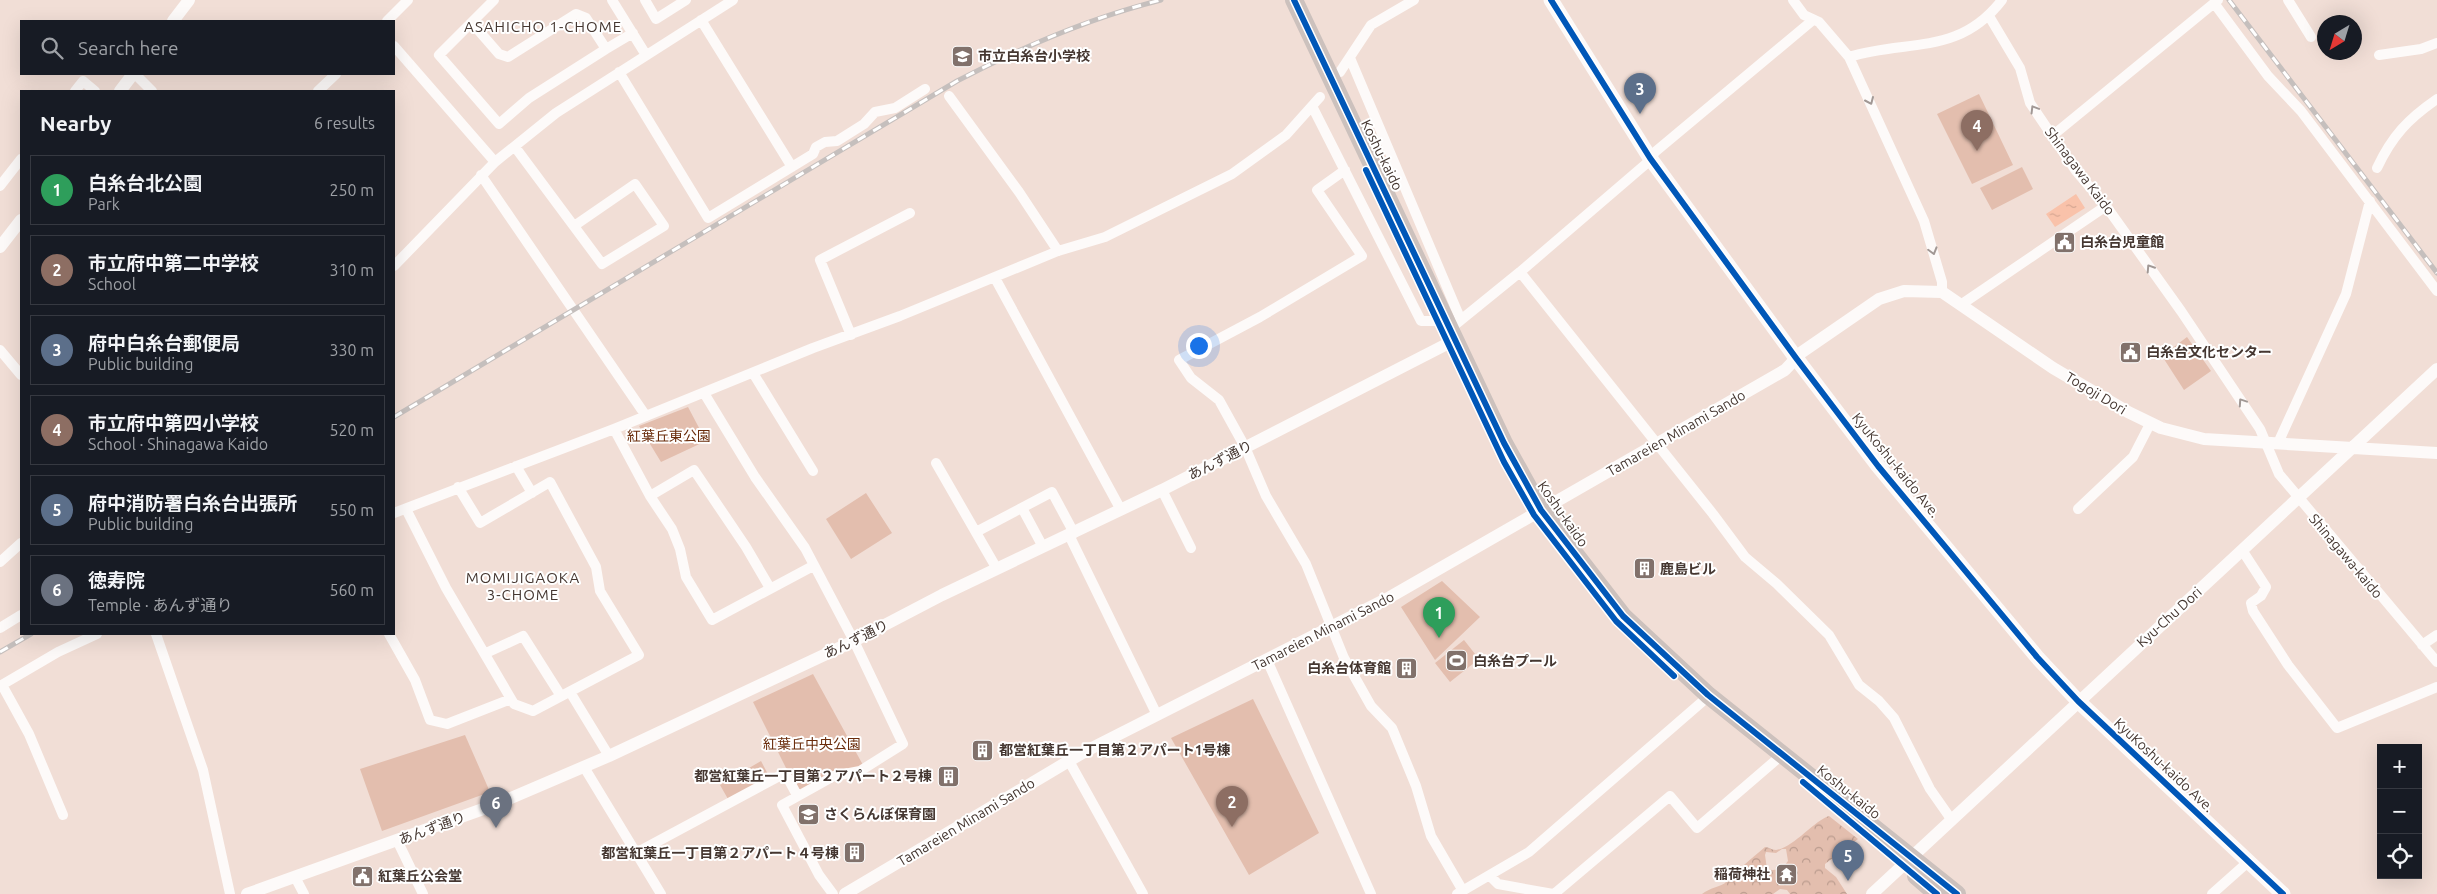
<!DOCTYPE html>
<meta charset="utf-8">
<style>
:root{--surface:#171b24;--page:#20242c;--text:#f1f3f6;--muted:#9ea1a6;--line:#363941;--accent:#81716b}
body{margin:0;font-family:Ubuntu,"Noto Sans JP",sans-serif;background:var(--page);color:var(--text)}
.controls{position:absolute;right:15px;bottom:15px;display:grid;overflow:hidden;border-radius:0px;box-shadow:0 5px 20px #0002}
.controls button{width:45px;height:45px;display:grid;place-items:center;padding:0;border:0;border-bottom:1px solid var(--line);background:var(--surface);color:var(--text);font:25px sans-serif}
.compass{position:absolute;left:2317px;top:15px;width:45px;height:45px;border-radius:50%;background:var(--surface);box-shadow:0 5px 20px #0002;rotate:218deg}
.you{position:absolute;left:1198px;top:345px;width:18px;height:18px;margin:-12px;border:4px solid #fff;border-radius:50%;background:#1a73e8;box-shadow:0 0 0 8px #1a73e833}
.badge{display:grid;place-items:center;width:32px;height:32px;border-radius:50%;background:var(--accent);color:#fff;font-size:16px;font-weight:700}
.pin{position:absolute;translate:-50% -41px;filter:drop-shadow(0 1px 2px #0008)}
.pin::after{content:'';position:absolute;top:26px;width:18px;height:15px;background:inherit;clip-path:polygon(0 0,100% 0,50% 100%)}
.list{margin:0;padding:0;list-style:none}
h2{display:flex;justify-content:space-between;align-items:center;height:65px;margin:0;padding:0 20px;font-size:21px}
h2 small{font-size:16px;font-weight:400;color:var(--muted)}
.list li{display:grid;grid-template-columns:32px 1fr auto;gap:15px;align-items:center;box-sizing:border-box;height:70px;margin:0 10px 10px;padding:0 10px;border:1px solid var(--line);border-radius:0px}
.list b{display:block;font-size:19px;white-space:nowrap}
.list p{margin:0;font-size:16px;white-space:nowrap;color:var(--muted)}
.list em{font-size:16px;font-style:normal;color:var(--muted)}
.icon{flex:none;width:28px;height:28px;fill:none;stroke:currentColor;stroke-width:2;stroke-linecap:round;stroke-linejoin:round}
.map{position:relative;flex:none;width:2437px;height:894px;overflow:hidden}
.search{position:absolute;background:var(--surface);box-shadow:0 5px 20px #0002;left:20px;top:20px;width:375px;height:55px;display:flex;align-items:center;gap:12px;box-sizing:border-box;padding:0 18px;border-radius:0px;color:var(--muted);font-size:19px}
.panel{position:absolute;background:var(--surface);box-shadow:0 5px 20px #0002;left:20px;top:90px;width:375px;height:545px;border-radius:0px}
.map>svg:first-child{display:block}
.green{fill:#e3beae}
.forest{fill:url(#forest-crowns);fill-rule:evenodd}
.water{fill:url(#water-ripples)}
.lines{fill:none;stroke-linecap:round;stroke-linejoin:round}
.minor{stroke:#fdfaf9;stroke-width:10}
.tertiary{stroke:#fdfaf9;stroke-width:12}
.secondary{stroke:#fdfaf9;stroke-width:15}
.trunk{stroke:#ccc1bd;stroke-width:18}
.rail-casing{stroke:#c5bfbd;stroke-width:5}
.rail{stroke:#fff;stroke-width:3;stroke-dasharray:9;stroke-linecap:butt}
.cycleway-casing{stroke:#fff;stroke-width:9}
.cycleway{stroke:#0057b8;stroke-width:6}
.oneway{stroke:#a19895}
.labels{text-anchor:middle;stroke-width:4;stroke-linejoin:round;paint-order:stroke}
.poi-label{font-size:14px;font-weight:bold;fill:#453731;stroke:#fff;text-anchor:start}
.street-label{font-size:14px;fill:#453731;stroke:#fff}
.park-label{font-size:14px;fill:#6a2c0b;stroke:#fff}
.neighbourhood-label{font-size:15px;letter-spacing:1px;fill:#453731;stroke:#fff}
</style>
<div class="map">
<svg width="2437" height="894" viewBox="0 0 2437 894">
<defs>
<pattern id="forest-crowns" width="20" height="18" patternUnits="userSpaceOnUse" patternTransform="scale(1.25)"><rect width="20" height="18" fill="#e3beae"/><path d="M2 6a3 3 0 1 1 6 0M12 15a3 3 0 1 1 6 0" fill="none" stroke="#ba9b8e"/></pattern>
<pattern id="water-ripples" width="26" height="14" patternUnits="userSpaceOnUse" patternTransform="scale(1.25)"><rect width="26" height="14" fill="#f9c2aa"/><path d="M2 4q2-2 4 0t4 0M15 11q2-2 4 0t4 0" fill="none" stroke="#d7a793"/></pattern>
</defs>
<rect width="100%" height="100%" fill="#f1ded6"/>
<!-- green -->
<path class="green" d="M1979,94L2013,165L1972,184L1937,114Z
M2022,167L2033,189L1992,210L1980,188Z
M2187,337L2211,371L2184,390L2162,356Z
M688,407L706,441L661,462L639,426Z
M866,493L892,533L851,559L826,519Z
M1442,581L1480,617L1435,660L1401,607Z
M1464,640L1479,659L1450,682L1435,663Z
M813,674L863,765L801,791L797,790L753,702Z
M1253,699L1319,833L1249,875L1171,738Z
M465,735L490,792L382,831L360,769Z
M761,761L771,780L728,799L720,785Z"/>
<!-- forest -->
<path class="forest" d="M1829,816L1858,839L1825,864V868L1836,877L1847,894H1790L1787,890L1780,889L1773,894H1702C1709,888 1723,886 1726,882C1738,869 1751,859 1765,847C1769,847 1771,850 1776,850C1793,848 1815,820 1829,816ZM1782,849H1786L1788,861C1783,868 1776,872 1767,869L1765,855L1766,852L1776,853Z"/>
<!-- water -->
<path class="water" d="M2076,194L2085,208L2055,227L2046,214Z"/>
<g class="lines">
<!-- minor -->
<path class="minor" d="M494,0L439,55L499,124L529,98L606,49
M612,0L646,55
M645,0L656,19L686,0
M1793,0L1804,15L1819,22L1849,57L1924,221L1942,282V292
M2288,0L2311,37
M2214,3L2268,76L2301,111L2437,291
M1989,16L2020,68L2030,103L2076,171L2106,206L2181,311L2260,429L2279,474L2437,662
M701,20L792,167
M387,21L408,0
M472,23L499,54L508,57L576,14L586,18L606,49L633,33
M394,46L495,162
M2379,55L2421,49L2437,43
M1849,57C1908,39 1959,56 2002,0
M1350,58L1460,318
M619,72L708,218L813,154L816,147L825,142L837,141L864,124L875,112L895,108L925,89
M1340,72L1371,25L1414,0
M135,74L152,91
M75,91L83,81L95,91
M318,91L336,74
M949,96L1019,192L1058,251
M1312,106L1421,321H1436
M2052,136L2218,0
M515,147L602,264L664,226L635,184L574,226
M2377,168C2392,136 2408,119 2437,99
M1345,170L1317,190L1362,256L1260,317L1179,360L1191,378L1219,400L1245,447L1266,496L1306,564L1344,658L1371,706L1392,728L1416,786L1431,836L1463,891
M481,175L646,416
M0,186L21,159
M394,266L495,162L556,113L733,0
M1520,272L1713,514L1745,557L1777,584L1829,635L1859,685L1879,701L1894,718L1930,789L1951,819
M995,278L1121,510
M1962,304L2106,206
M1451,328L1520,272L1647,163L1655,152L1813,20
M851,335L820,260L910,213
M0,350L21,375
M753,373L813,471
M704,393L755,477L805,548L854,641L903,744L860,771L834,776L782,805L819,875L833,894
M614,429L650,496L672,529L680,549L686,577L712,620L813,566
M2278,443L2346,294L2370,201
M936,463L997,569
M516,466L532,493
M1162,490L1191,548
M650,496L694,470L746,547L770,588
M1022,508L1043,547
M406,509L446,588L514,704L533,711L639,655L600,591L596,567L550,482L480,523L458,487
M2078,509L2133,457L2150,424
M394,513L614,429L813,348L900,316L1058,251L1105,237L1232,174L1286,135L1320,97
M976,532L1052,492L1074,533
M1069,535L1157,715
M2242,550L2266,587L2261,596L2251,603L2253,611L2288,665L2337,728L2437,687
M0,562L21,543
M0,628L21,615
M156,634L203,770L230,894
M389,634L415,680L430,720L447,724L511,699
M2422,645L2437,635
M486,653L523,636L561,696
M1267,660L1371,894
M2,685L29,734L63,815
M0,686L58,652L97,634
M570,692L609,756
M1069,761L1143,894
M584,767L661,894
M397,840L423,894
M636,853L785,773L797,795
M1490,876L1498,884L1553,894
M295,877L304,894
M1457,894L1529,852L1703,701
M1554,894L1670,796L1697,828L1776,760
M2212,894L2248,862"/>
<!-- tertiary -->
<path class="tertiary" d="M173,21L189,0
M120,91L133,74
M0,247L21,220
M247,894L497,804L609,756L854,641L942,595L1162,490L1447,344L1458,343
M845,894L1084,752L1390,597L1785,370L1802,352L1879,299L1904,291L1942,292L2053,368L2128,412L2161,428L2204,439L2437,453
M1872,894L2437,369"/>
<!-- secondary -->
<path class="secondary" d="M1551,0L1650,158L1796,358L1878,466L2037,657L2078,701L2283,894"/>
<!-- trunk -->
<path class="trunk" d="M1294,0L1504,443L1541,510L1623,616L1708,695L1957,894
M1916,876L1937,894"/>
<defs>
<path id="rail" d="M2229,0L2437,273
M394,417L957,81C1022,47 1089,18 1161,0
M0,652L31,634"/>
</defs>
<!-- rail casing -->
<use href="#rail" class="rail-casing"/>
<!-- rail -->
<use href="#rail" class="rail"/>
<defs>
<path id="cycleway" d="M1294,0L1504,443L1541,510L1623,616L1708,695L1957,894
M1551,0L1650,158L1796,358L1878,466L2037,657L2078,701L2283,894
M1366,170L1504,462L1534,515L1616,621L1674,676
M1803,782L1937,894"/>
</defs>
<!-- cycleway casing -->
<use href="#cycleway" class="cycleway-casing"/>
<!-- cycleway -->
<use href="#cycleway" class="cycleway"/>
</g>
<!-- one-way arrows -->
<defs><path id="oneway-chevron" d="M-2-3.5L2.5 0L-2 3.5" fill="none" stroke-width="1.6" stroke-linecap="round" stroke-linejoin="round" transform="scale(1.25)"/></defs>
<g class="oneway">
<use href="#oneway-chevron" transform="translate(1870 101) rotate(66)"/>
<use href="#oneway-chevron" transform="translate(2034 109) rotate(-121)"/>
<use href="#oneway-chevron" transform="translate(1933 251) rotate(74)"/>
<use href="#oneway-chevron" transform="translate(2150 268) rotate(-123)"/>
<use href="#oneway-chevron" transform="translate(2242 402) rotate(-124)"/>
</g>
<!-- icons -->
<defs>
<symbol id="school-square" viewBox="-11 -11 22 22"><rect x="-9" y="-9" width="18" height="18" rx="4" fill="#81716b" stroke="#fff"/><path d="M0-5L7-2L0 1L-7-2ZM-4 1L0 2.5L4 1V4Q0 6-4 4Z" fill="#fff"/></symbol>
<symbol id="civic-square" viewBox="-11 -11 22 22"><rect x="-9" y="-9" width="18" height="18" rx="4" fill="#81716b" stroke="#fff"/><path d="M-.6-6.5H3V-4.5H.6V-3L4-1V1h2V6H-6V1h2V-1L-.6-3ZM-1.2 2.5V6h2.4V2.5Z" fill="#fff"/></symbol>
<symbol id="building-square" viewBox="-11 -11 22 22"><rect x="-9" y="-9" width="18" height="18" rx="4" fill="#81716b" stroke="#fff"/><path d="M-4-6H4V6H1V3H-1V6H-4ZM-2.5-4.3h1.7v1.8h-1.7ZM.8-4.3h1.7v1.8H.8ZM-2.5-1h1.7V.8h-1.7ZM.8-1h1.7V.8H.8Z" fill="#fff"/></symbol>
<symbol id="stadium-square" viewBox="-11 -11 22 22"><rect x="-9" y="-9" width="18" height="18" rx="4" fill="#81716b" stroke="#fff"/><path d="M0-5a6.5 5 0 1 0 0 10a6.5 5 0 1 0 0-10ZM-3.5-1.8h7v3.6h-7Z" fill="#fff"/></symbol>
<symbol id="temple-square" viewBox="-11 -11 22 22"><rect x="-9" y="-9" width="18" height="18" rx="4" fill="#81716b" stroke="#fff"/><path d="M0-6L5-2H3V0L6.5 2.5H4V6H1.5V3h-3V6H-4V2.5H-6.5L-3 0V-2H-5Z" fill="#fff"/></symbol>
</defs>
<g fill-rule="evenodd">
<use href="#school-square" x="950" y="44" width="25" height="25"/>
<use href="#civic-square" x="2052" y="230" width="25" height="25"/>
<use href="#civic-square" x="2118" y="340" width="25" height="25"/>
<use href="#building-square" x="1632" y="556" width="25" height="25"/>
<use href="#stadium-square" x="1444" y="648" width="25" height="25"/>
<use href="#building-square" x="1394" y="656" width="25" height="25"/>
<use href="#building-square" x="970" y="738" width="25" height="25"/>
<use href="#building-square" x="936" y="764" width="25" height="25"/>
<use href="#school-square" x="796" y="802" width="25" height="25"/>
<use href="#building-square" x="842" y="840" width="25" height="25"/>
<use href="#temple-square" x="1774" y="862" width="25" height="25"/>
<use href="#civic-square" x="350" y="864" width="25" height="25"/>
</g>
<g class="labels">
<!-- poi labels -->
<g class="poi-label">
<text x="978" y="61">市立白糸台小学校</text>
<text x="2080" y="247">白糸台児童館</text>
<text x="2146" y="357">白糸台文化センター</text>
<text x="1660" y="574">鹿島ビル</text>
<text x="1473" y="666">白糸台プール</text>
<text x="1391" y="673" text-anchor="end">白糸台体育館</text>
<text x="999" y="755">都営紅葉丘一丁目第２アパート1号棟</text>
<text x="932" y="781" text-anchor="end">都営紅葉丘一丁目第２アパート２号棟</text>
<text x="824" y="819">さくらんぼ保育園</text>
<text x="839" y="858" text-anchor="end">都営紅葉丘一丁目第２アパート４号棟</text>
<text x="1770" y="879" text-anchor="end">稲荷神社</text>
<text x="378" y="881">紅葉丘公会堂</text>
</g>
<!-- street labels -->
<g class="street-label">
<text transform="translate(1382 155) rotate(64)" y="5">Koshu-kaido</text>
<text transform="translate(2080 171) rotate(53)" y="5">Shinagawa Kaido</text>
<text transform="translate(2096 393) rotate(31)" y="5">Togoji Dori</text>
<text transform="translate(1676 433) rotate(-30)" y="5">Tamareien Minami Sando</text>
<text transform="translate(1220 460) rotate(-27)" y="5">あんず通り</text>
<text transform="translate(1896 465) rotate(51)" y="5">KyuKoshu-kaido Ave.</text>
<text transform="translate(1563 514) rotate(55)" y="5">Koshu-kaido</text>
<text transform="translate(2346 556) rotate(50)" y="5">Shinagawa-kaido</text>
<text transform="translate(2169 617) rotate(-42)" y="5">Kyu-Chu Dori</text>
<text transform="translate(1323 631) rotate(-27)" y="5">Tamareien Minami Sando</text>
<text transform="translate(856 639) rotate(-26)" y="5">あんず通り</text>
<text transform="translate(2164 765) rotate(43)" y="5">KyuKoshu-kaido Ave.</text>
<text transform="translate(1849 792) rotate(39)" y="5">Koshu-kaido</text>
<text transform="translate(966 822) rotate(-31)" y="5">Tamareien Minami Sando</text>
<text transform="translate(432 828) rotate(-20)" y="5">あんず通り</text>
</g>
<!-- park labels -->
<g class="park-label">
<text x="669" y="441">紅葉丘東公園</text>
<text x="812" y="749">紅葉丘中央公園</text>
</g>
<!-- neighbourhood labels -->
<g class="neighbourhood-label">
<text x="543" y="32">ASAHICHO 1-CHOME</text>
<text x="523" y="583">MOMIJIGAOKA<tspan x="523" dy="17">3-CHOME</tspan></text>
</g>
</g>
</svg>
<div class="controls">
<button>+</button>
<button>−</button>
<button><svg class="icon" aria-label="locate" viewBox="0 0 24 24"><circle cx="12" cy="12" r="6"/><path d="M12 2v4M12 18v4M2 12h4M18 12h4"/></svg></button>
</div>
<svg class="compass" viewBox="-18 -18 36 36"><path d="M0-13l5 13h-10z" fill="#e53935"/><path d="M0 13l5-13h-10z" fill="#9ea1a6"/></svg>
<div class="you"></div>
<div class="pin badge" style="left:1439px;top:638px;background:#2e9e5b">1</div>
<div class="pin badge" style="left:1232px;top:827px;background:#8d6e63">2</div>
<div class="pin badge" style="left:1640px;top:114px;background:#5c6f8a">3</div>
<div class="pin badge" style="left:1977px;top:151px;background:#8d6e63">4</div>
<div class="pin badge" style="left:1848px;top:881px;background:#5c6f8a">5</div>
<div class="pin badge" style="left:496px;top:828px;background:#6b7280">6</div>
<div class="search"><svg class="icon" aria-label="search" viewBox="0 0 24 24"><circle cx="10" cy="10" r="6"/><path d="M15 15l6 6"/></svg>Search here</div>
<section class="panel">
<h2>Nearby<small>6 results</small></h2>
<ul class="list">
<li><span class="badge" style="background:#2e9e5b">1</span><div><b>白糸台北公園</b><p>Park</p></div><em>250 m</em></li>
<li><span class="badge" style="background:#8d6e63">2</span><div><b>市立府中第二中学校</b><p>School</p></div><em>310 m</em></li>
<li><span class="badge" style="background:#5c6f8a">3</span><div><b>府中白糸台郵便局</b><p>Public building</p></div><em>330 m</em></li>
<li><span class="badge" style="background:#8d6e63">4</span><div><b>市立府中第四小学校</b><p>School · Shinagawa Kaido</p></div><em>520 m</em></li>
<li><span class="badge" style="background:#5c6f8a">5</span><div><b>府中消防署白糸台出張所</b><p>Public building</p></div><em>550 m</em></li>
<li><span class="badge" style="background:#6b7280">6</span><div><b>徳寿院</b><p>Temple · あんず通り</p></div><em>560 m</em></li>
</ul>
</section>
</div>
